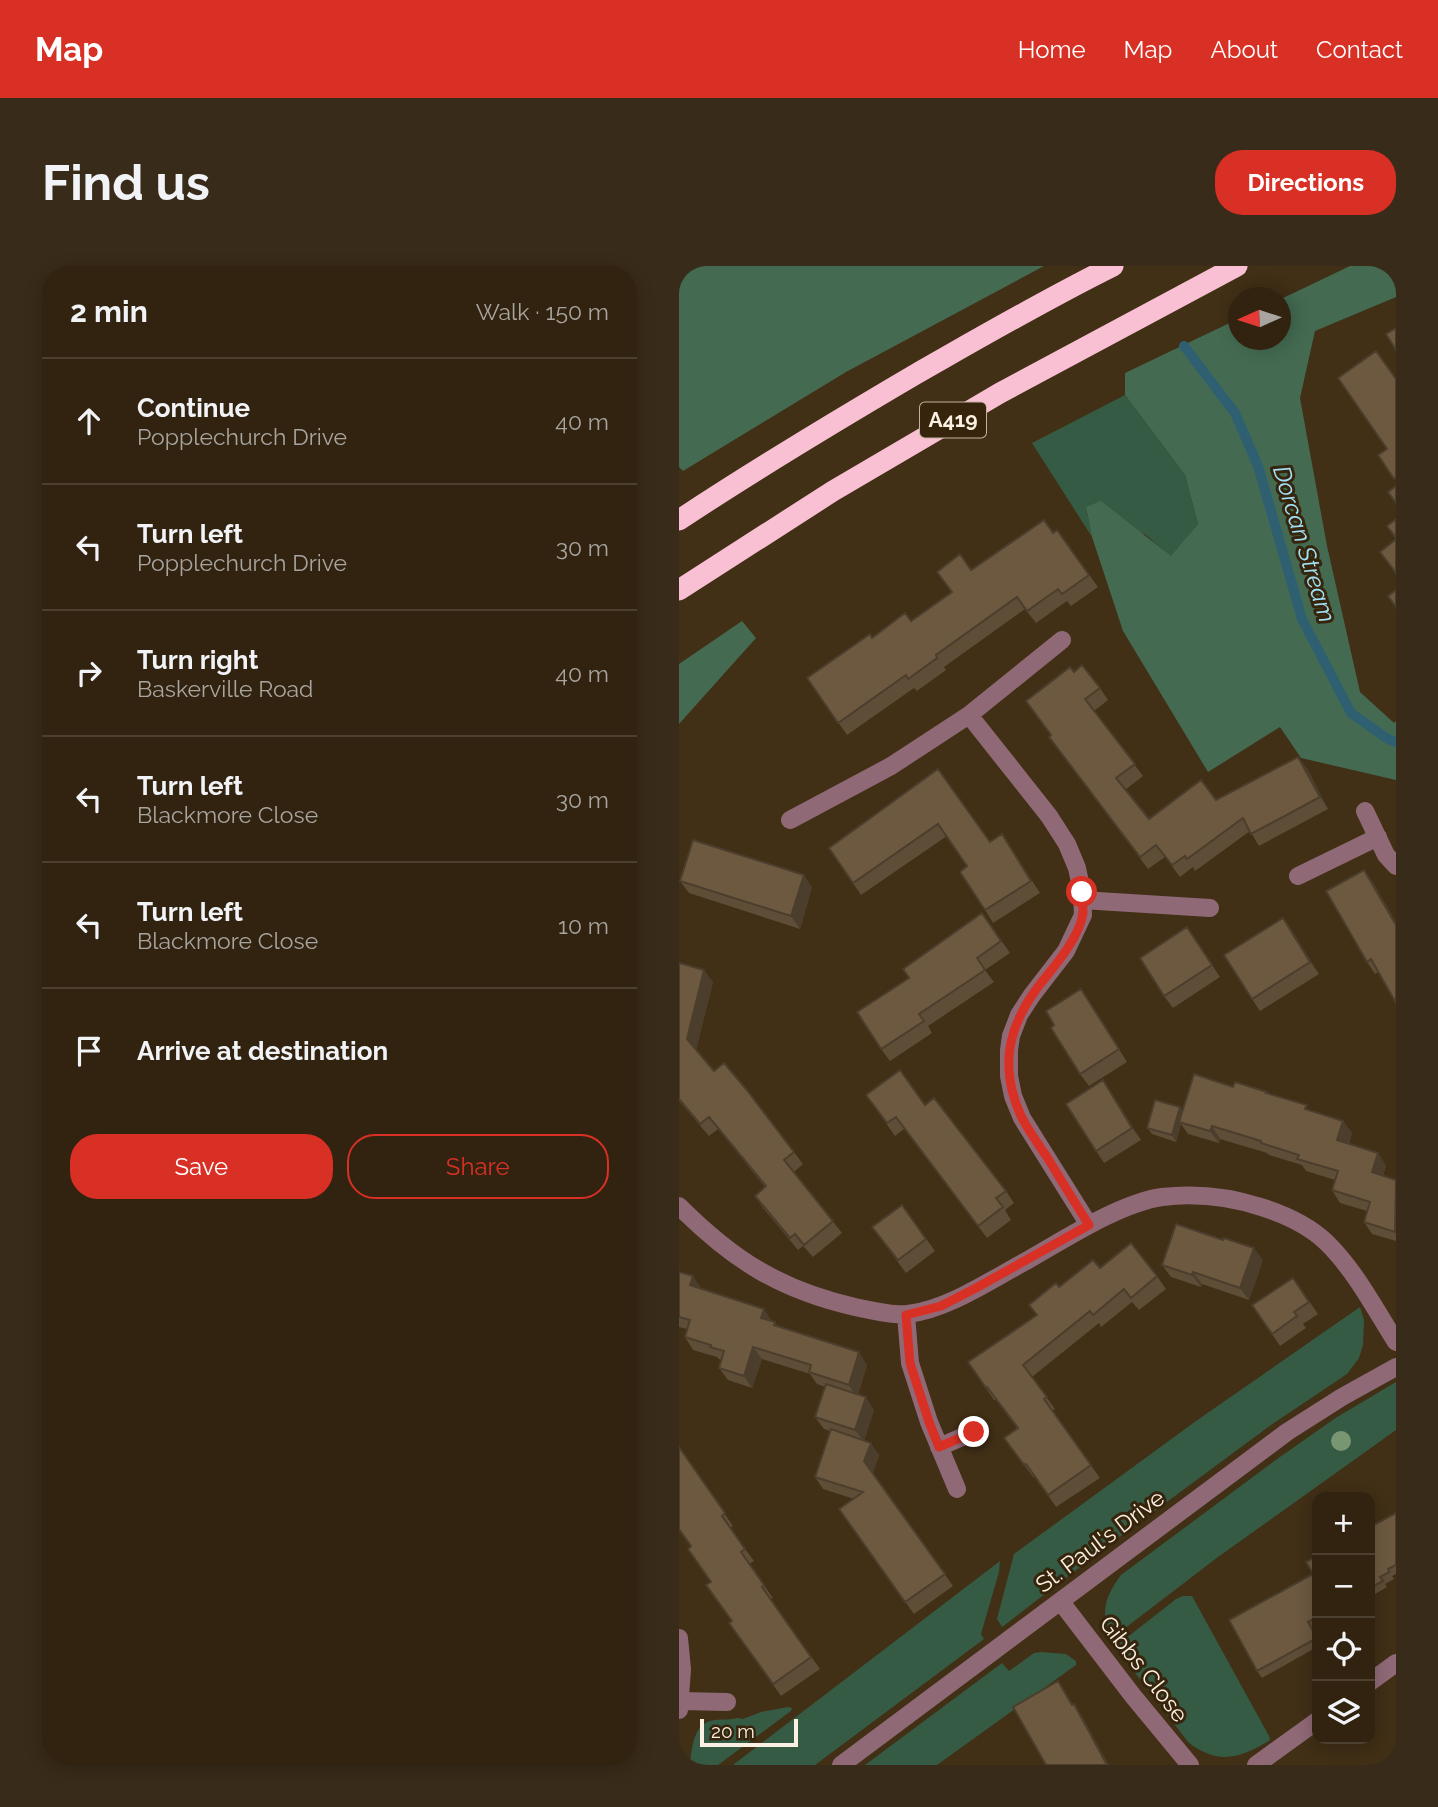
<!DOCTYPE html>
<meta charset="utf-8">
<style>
:root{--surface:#312310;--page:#392b19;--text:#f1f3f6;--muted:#a8a49f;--line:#4c4030;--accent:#d93025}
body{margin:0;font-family:Raleway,sans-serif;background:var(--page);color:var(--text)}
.controls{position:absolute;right:21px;bottom:21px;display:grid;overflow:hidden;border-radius:14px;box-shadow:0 4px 18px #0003}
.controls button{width:63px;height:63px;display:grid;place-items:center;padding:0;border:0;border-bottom:2px solid var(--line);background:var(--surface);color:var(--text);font:35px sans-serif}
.compass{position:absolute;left:549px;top:21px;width:63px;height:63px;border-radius:50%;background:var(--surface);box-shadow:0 4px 18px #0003;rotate:267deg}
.scale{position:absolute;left:21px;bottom:18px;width:98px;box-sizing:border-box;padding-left:7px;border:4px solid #fcf0e2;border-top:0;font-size:19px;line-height:24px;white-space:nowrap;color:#fcf0e2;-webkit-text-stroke:5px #36250c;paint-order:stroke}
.stop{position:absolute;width:21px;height:21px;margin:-16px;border:5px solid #d93025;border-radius:50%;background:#fff}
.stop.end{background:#d93025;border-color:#fff;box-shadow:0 2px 7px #0008}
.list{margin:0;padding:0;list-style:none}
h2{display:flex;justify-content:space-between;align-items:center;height:91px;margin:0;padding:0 28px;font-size:30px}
h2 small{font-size:23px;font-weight:400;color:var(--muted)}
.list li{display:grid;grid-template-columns:46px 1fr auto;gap:21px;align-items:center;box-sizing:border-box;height:126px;padding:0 28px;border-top:2px solid var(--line)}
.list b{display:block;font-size:26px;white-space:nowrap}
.list p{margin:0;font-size:23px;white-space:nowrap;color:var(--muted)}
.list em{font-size:23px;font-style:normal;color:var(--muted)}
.actions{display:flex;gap:14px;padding:21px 28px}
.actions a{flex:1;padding:16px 0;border:2px solid var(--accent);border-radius:28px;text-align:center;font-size:24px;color:var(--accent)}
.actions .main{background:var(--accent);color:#fff}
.icon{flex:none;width:38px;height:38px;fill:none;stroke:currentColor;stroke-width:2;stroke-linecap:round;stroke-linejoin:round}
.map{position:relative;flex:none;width:717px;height:1499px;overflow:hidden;border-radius:28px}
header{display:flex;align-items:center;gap:42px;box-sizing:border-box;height:98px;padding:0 35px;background:var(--accent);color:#fff}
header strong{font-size:33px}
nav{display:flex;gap:38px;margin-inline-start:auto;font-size:24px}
.intro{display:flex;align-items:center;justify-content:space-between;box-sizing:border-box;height:168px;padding:0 42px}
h1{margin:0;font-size:49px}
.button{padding:18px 32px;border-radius:28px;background:var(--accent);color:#fff;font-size:24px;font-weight:700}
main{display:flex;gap:42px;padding:0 42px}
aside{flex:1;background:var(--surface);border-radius:28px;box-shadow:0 4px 18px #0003}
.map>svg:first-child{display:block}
.green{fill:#355b44}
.forest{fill:#446b52}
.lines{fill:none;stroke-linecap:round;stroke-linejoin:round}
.stream{stroke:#2f6071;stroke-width:10}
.minor{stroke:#906976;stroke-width:18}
.highway{stroke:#f9bfd3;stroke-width:21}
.tree{fill:#799673}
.wall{fill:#5e4d37}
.shaded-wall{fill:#4c3e2d}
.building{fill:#6d5940;stroke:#4c3e2d;stroke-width:2}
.route{stroke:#d93025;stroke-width:9}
.labels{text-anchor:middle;stroke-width:6;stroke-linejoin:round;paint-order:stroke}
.shield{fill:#36250c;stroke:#c1b3a2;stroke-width:2}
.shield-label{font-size:21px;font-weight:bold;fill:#fcf0e2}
.street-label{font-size:23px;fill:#fcf0e2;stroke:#36250c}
.water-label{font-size:24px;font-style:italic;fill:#a1e1f7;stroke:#36250c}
</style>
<header>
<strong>Map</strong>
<nav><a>Home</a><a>Map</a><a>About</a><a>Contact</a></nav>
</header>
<div class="intro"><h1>Find us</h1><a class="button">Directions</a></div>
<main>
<aside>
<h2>2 min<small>Walk · 150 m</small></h2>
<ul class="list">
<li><svg class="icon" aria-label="ahead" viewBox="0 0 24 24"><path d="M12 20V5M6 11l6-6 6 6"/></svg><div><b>Continue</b><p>Popplechurch Drive</p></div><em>40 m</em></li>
<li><svg class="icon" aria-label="left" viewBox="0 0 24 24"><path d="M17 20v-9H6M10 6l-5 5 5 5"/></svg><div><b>Turn left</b><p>Popplechurch Drive</p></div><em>30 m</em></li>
<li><svg class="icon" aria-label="right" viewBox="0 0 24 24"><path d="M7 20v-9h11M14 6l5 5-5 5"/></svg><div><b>Turn right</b><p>Baskerville Road</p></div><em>40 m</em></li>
<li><svg class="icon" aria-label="left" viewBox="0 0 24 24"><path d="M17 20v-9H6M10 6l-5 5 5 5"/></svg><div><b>Turn left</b><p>Blackmore Close</p></div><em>30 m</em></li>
<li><svg class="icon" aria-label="left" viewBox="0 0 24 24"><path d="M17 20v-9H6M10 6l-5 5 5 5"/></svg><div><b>Turn left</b><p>Blackmore Close</p></div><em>10 m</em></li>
<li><svg class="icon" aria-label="arrive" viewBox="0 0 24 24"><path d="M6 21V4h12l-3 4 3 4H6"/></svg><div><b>Arrive at destination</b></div></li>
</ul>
<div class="actions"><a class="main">Save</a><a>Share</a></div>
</aside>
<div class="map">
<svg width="717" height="1499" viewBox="0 0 717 1499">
<rect width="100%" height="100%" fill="#412f16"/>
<!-- green -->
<path class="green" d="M446,129L506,209L519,258L492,291L467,269L407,241L413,271L353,177Z
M681,1041L685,1054L684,1079L680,1092L668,1108L592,1159L435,1275L323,1361L318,1353L335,1288L517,1155Z
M717,1116V1164L539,1291L441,1366L430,1368C421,1344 428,1328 442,1309L598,1193L658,1151Z
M321,1295L320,1306L302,1368L305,1373L136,1499H54Z
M504,1330H513L590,1470L591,1474C561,1493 538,1499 509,1476L438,1383L441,1377L497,1333Z
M362,1386L387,1388L397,1395V1399L258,1499H186L323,1397L330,1405L355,1387Z
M109,1441L113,1442L112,1445L39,1499H11C13,1482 14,1456 36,1454C44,1453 52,1454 59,1452L64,1453L82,1446Z"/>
<!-- forest -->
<path class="forest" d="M0,0H365L167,106L4,205L0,201Z
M671,0H717V31L636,65L621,132L648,280L681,426L715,457L717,455V514L622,492L601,461L529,506L444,365L413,271L407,241L422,235L492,290L519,258L506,209L446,129V107L559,53V74H601L602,33Z
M63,355L77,372L0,458V398Z"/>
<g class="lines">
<!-- stream -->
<path class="stream" d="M505,80L556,147L579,200L623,353L672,447L709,473L717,476"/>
<!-- minor -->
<path class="minor" d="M290,449L383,374
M686,545L707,589L717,600
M111,554L212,500L290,449L370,550L388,578L398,602L403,626L404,649L387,685L353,729L340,749L332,770L330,784V810L334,830L343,852L410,959
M619,610L699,571
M403,634L531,642
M0,940C54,994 101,1024 176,1041C191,1044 214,1050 229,1048C270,1043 313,1013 349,994C386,973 441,937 483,931C516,927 551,931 582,941C604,948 630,960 647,976C676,1004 696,1043 717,1076
M227,1049L231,1097L250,1156L278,1223
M260,1181L295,1166
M382,1336L454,1430L511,1499
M0,1372L3,1403L0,1444
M691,1416L717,1397
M1,1435L48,1436
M162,1499L608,1166L663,1131L717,1101
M577,1499L638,1455"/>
<!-- highway -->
<path class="highway" d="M0,254C77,203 157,155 237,108C302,71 367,33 434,0
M0,324L154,225L321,127L558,0"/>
</g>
<!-- trees -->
<circle class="tree" cx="662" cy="1175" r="10"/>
<!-- wall -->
<path class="wall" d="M378,264L419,321L392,340L388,335L357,357L346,343L265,401L267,404L238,425L235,422L168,469L128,412L193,372L232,355L273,326L292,304L374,267Z
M395,406L421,422L429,434L415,445L464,510L446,524L470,553L537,534L628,502L649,543L580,580L571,565L516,605L514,601L501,611L486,591L469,603L370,471L371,469Z
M259,503L311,576L323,568L361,627L314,657L306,644L288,600L268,570L182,629L150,582Z
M1,615L133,621L121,663L10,627Z
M694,616L699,706L696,708L688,696Z
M303,647L331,687L306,704L315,716L249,760L253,767L211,795L202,783L230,712Z
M604,652L640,708L581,745L573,733Z
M508,661L541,711L494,742L485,730Z
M0,697L34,716L17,783L35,805L115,886L124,898L115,906L163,967L134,991L124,980L119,984L84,942L76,930L86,921L39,863L30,870L0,835Z
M410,735L448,796L410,820L401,808Z
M424,814L462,874L425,897L417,885Z
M554,821L588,826L589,827L631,845L664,855L673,867L670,878L707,899L704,910L717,914V975L693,968L685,956L688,945L661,937L653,924L656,914L627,905L623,899L590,889L588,887L541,873L540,877L509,868L502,858L497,876L473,868L468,862Z
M187,829L246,839L327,925L335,937L326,944L332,954L308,972L225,863L216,870Z
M223,939L256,985L227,1007L193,961Z
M544,974L584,994L570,1034L523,1018L522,1021L492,1011L483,999Z
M421,1002L478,1010L487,1023L460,1044L453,1036L422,1061L420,1057L353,1111L376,1143L373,1145L421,1212L377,1241L356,1210L354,1211L325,1172L338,1162L317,1134H315L289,1096L358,1049L350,1039L380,1021Z
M0,1006L22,1023L93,1055L99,1060L188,1099L179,1129L195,1144L185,1174L200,1189L194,1207L274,1320L235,1348L160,1243L175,1233L144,1223L136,1211L151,1165L145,1163L136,1151L146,1121L138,1118L131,1108L83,1093L73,1122L49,1114L40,1102L42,1094L40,1093L38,1091L14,1084L6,1071L8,1063L0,1061Z
M614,1012L639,1048L624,1058L627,1062L601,1080L573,1039Z
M0,1181L54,1260L51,1262L75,1295L70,1298L94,1332L91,1333L141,1403L102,1430L50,1357L53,1355L12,1280Z
M717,1247V1308L713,1310L715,1313L706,1318L708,1321L691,1331V1261Z
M638,1290V1360L634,1363L638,1371V1381L583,1412L578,1405L634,1308Z"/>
<!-- shaded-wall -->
<path class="shaded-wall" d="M619,491L628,502L649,543L641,531Z
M685,604L694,616L717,656V659Z
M125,609L133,621L121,663L112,650Z
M604,652L613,664L640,708L631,696Z
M25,704L34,716L17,785L8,773Z
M424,814L432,826L462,874L453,862Z
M501,841L505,847L500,856L502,858L497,876L493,869Z
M664,855L673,867L667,887L658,874Z
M533,860L541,873L540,877L531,865Z
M699,887L707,899L701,919L693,906Z
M575,982L584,994L570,1034L561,1022Z
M514,1006L523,1018L522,1021L513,1009Z
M14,1010L22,1022L11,1019Z
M85,1043L93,1055L82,1052Z
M74,1081L83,1093L73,1122L65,1110Z
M180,1086L188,1099L178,1131L170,1119Z
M187,1131L195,1144L185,1176L176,1164Z
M192,1177L200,1189L194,1207L185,1195Z
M395,1438L403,1450L430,1499H428Z"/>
<!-- building -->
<path class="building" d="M717,62V84L707,68Z
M697,85L717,113V211L715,213L699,189L708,183L659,112Z
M717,220V237L709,226Z
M717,253V272L708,260Z
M365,254L374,267L378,264L410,309L383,328L379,323L348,345L338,331L257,389L258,392L229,413L227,409L159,457L128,412L191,368L193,372L226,347L232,355L273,326L258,306L281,288L292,304Z
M717,273V307L701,286Z
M717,324V341L709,330Z
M403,399L421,422L406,433L456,498L437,512L470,553L522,514L537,534L619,491L641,531L572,568L564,552L508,593L506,590L493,599L477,579L461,591L370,471L372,469L347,435L391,401L395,406Z
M259,503L311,576L323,568L352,615L306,644L281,606L288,600L259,558L174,617L150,582Z
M14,574L125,609L112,650L1,615Z
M685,604L717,659V737L692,693L688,696L647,625Z
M303,647L322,675L298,692L306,704L240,748L245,755L202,783L178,746L230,712L224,703Z
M604,652L631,696L573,733L545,689Z
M508,661L533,699L485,730L461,692Z
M0,697L25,704L8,773L35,805L45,797L67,823L115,886L105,894L154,955L125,979L116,968L111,972L76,930L87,920L30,851L21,858L0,833Z
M402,723L440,783L401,808L372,762L375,759L367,745Z
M221,804L246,839L255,832L327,925L317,932L324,941L299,960L217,851L208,857L187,829Z
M515,808L554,821L556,816L588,826L587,827L628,839L626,843L664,855L658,874L699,887L693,906L717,914L716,966L685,956L691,936L653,924L659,905L618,893L620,889L582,877V875L533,860L531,865L500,856Z
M424,814L453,862L417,885L387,838Z
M476,834L501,841L493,869L468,862Z
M223,939L247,973L219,994L193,961Z
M497,958L544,974L545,972L575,982L561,1022L514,1006L513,1009L483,999Z
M452,977L478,1010L452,1032L445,1023L414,1049L411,1045L344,1099L368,1131L365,1133L412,1199L369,1229L347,1198L345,1199L325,1172L339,1162L308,1121L307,1122L289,1096L358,1049L350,1039L377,1017L380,1021L414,994L421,1002Z
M0,1006L14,1010L11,1019L85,1043L82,1052L96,1056L95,1059L180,1086L170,1119L130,1106L132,1099L74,1081L65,1110L40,1102L45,1085L31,1081L32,1079L6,1071L11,1054L0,1051Z
M614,1012L630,1036L615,1046L618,1050L593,1068L573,1039Z
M147,1118L187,1131L176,1164L136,1151Z
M152,1163L192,1177L185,1195L266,1308L226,1336L160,1243L184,1226L136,1211Z
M0,1181L46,1247L43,1250L66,1283L62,1286L85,1319L83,1321L132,1391L94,1418L50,1357L53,1355L27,1319L32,1316L9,1283L12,1280L0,1263Z
M717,1247V1299L709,1303L710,1306L701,1311L704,1315L691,1322V1261Z
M638,1290V1351L629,1356L638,1372L578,1405L550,1354L634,1308L627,1296Z
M379,1415L393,1439L395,1438L428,1499H367L334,1441Z"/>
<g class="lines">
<!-- route -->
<path class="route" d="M295,1166L260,1181L250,1156L231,1097L227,1049L262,1040L297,1022L410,959C396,937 382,914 368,891C359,878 349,864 342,850C318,797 331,754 366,712C380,695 401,669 404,647C404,641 403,633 403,626"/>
</g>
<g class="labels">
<!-- shield labels -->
<rect class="shield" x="241" y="136.5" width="66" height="35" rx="5"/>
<g class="shield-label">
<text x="274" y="161">A419</text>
</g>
<!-- street labels -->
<g class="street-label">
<text transform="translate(421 1275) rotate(-37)" y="8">St. Paul's Drive</text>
<text transform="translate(465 1403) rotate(52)" y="8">Gibbs Close</text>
</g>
<!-- water labels -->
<g class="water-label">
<text transform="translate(625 278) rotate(73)" y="8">Dorcan Stream</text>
</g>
</g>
</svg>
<div class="controls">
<button>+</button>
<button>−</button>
<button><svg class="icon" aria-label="locate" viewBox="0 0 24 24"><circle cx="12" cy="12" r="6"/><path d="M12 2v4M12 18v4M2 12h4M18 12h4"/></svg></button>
<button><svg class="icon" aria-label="layers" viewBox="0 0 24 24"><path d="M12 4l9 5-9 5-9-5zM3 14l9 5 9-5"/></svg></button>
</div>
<svg class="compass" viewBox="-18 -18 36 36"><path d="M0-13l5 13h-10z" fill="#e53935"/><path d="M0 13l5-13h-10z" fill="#a8a49f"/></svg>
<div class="scale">20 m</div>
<div class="stop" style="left:403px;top:626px"></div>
<div class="stop end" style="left:295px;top:1166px"></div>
</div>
</main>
